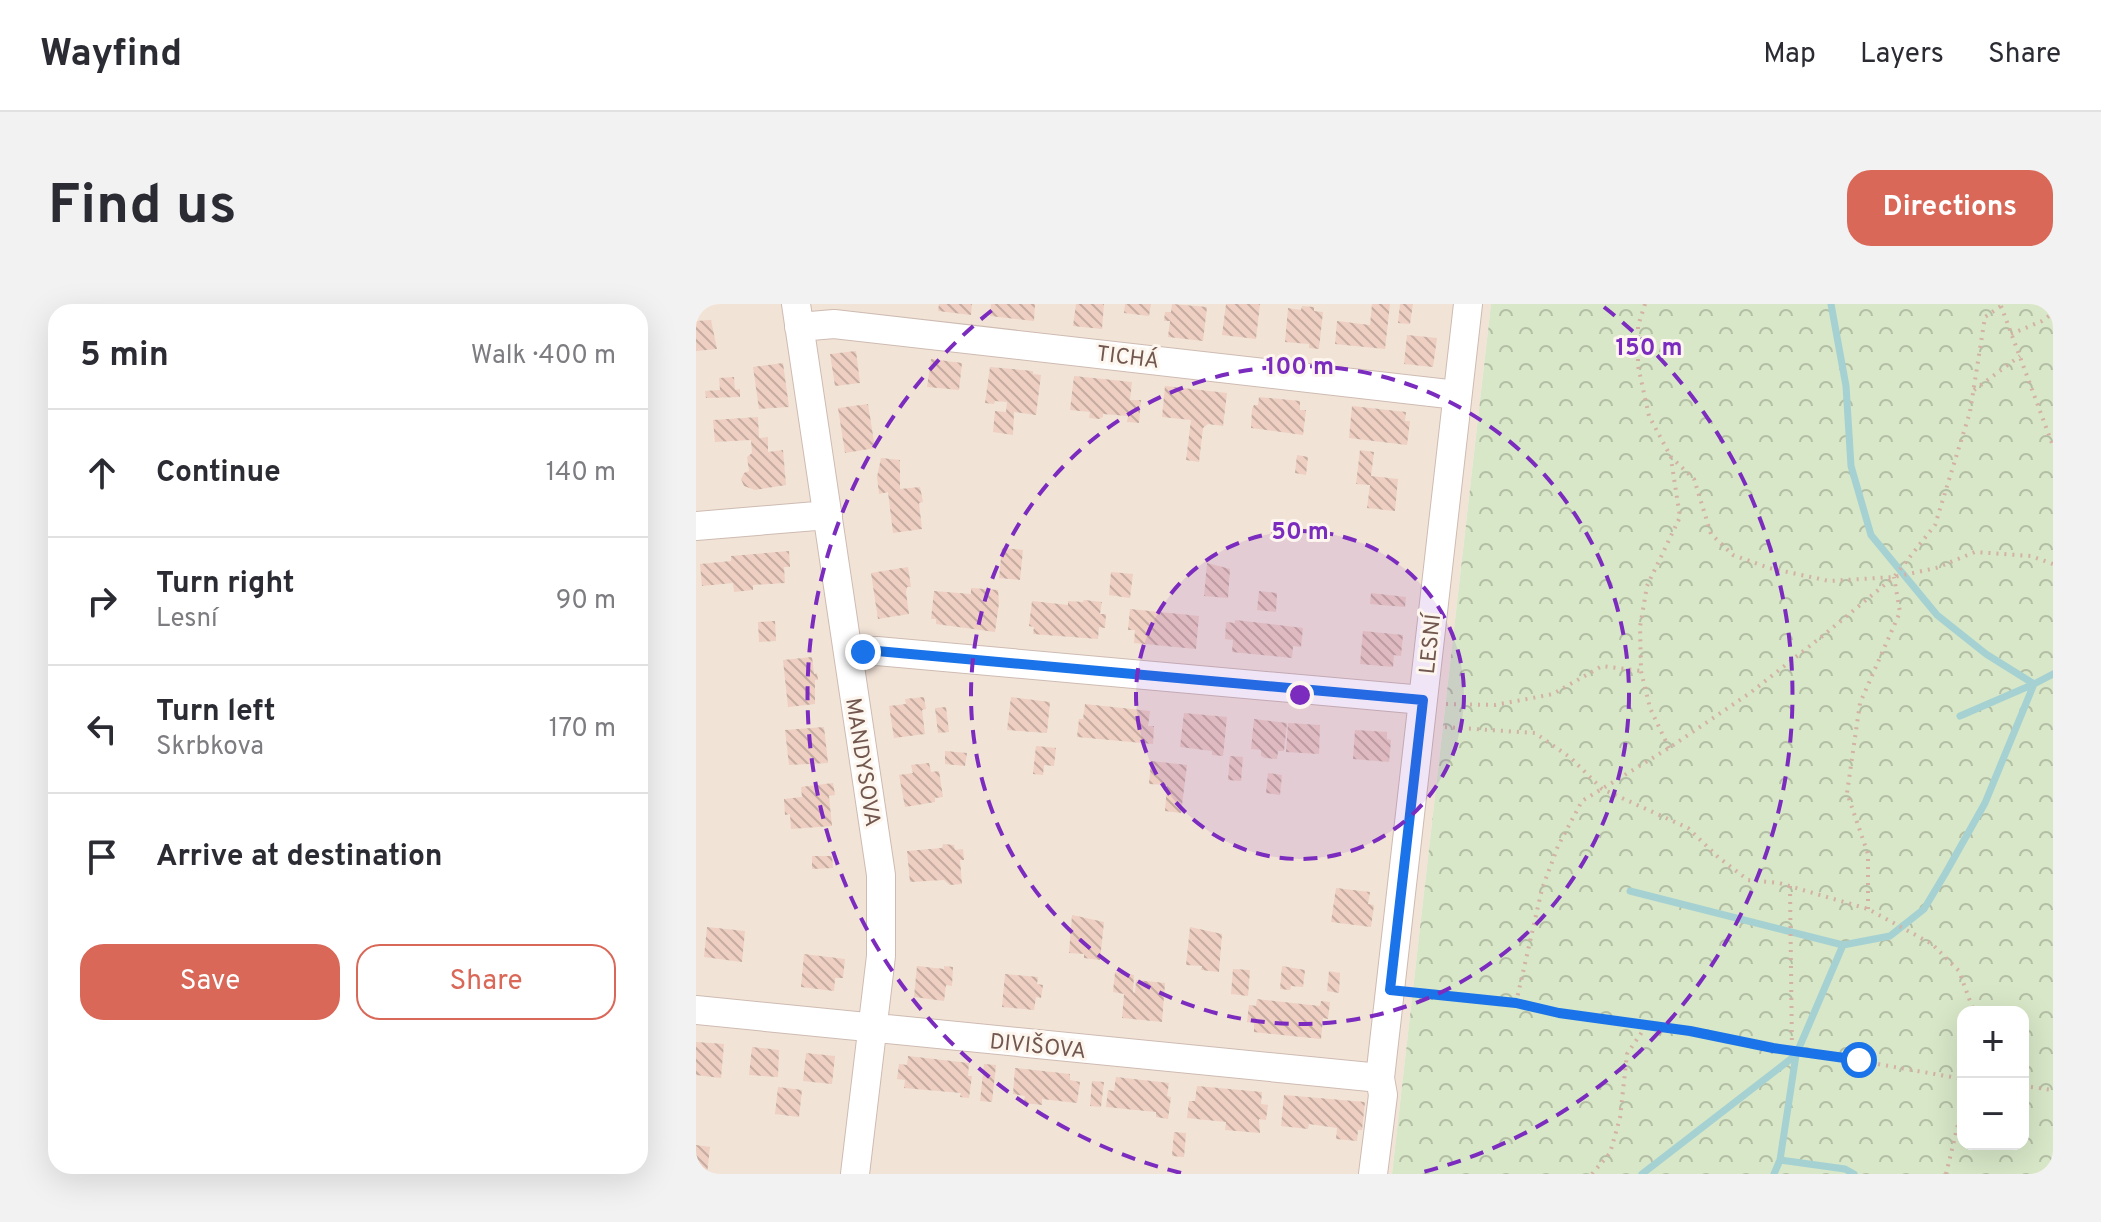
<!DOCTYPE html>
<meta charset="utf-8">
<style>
:root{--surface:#fff;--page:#f2f2f3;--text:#2b2b33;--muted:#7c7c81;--line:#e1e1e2;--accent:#d96858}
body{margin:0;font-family:Overpass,sans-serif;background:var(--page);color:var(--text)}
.controls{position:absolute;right:24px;bottom:24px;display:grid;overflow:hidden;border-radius:16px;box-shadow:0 8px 32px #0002}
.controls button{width:72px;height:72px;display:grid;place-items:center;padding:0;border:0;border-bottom:2px solid var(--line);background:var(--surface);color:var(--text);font:40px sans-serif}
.stop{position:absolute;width:24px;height:24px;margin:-18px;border:6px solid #1a73e8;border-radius:50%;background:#fff}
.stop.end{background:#1a73e8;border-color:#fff;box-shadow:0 2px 8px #0008}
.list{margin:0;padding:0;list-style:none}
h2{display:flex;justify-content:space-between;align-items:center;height:104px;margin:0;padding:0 32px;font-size:34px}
h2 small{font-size:26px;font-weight:400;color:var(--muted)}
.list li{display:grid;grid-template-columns:52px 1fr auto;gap:24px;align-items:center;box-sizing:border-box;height:128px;padding:0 32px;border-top:2px solid var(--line)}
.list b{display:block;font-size:30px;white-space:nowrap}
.list p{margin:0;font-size:26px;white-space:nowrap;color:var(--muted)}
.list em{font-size:26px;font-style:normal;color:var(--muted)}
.actions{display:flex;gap:16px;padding:24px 32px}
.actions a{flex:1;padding:18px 0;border:2px solid var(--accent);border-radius:24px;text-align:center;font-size:28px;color:var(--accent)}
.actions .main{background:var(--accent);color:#fff}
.icon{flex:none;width:44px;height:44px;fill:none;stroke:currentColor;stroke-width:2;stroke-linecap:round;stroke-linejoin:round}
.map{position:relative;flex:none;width:1357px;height:870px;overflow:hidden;border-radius:24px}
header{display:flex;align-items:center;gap:48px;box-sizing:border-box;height:112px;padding:0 40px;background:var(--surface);border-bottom:2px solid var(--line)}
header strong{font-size:38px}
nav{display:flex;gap:44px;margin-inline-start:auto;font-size:28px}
.intro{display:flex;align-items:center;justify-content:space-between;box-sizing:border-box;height:192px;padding:0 48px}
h1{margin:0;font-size:56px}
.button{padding:20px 36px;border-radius:24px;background:var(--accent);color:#fff;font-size:28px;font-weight:700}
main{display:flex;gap:48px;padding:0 48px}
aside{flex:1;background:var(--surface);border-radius:24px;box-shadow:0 8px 32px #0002}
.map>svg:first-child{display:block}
.residential{fill:#f2e3d7}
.forest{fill:url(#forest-crowns);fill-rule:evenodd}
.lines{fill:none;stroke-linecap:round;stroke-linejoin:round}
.stream{stroke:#a5d1d3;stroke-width:7}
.building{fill:url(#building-back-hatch)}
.minor-casing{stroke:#cebbb2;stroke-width:30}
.path{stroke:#d3b2a5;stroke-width:4;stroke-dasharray:2 6;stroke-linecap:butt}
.minor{stroke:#fff;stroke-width:28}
.route{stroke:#1a73e8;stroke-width:10}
.ring{fill:none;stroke:#7b2cbf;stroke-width:4;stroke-dasharray:14 10}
.labels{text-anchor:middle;stroke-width:6;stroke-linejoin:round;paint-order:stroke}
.street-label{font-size:22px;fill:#72574e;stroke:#fdf6ee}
.centre{fill:#7b2cbf;stroke:#fdf6ee;stroke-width:4}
.ring-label{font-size:24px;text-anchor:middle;font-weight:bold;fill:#7b2cbf;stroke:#fdf6ee;stroke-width:6;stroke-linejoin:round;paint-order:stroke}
</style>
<header>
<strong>Wayfind</strong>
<nav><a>Map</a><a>Layers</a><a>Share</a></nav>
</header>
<div class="intro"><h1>Find us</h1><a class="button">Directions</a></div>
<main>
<aside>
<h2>5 min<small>Walk · 400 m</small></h2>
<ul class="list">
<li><svg class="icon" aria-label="ahead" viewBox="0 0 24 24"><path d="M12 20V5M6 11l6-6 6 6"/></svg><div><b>Continue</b></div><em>140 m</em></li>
<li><svg class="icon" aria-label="right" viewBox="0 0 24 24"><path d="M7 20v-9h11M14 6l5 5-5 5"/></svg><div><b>Turn right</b><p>Lesní</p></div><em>90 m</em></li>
<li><svg class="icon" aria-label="left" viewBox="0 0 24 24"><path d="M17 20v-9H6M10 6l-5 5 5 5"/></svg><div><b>Turn left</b><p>Skrbkova</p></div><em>170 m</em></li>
<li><svg class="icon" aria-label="arrive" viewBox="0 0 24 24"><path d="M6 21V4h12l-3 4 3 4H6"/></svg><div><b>Arrive at destination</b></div></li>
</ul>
<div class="actions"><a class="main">Save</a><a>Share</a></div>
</aside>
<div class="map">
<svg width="1357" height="870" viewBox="0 0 1357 870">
<defs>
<pattern id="forest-crowns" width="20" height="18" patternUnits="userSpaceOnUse" patternTransform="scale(2)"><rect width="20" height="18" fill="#d7e7c7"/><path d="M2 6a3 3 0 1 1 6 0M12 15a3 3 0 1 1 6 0" fill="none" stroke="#b3bea4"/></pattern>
<pattern id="building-back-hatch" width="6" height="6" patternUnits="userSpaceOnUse" patternTransform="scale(2)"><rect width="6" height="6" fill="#eecfc2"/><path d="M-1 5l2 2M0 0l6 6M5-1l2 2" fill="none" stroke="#c5aba0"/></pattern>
</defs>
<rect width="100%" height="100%" fill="#fbf1e8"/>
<!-- residential -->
<path class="residential" d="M0,0H795L696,870H0Z"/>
<!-- forest -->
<path class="forest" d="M795,0H1357V870H696ZM1267,708H1327V840H1267Z"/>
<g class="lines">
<!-- stream -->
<path class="stream" d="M1135,0L1150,82L1155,162L1175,231L1241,311L1290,350L1338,380
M1264,412L1338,380
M934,587L1147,641L1194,632L1228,605L1249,570L1289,499L1338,380L1357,370
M1084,856L1149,865L1158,870
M946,870L1100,751
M1078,870L1084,856L1100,751L1147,641"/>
</g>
<!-- building -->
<path class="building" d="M243,0H276L275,11L242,7Z
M295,0H339L338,17L294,12Z
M380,0H408L406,25L377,22Z
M429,0H455L453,12L428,9Z
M476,0L511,3L507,37L472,33L474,17H468L469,8H475Z
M530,0H564L560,35L526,31Z
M676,0H694L689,45L639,40L641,17L674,21Z
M704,0H717L714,20L702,19Z
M606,2L618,3V7L627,8L623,45L613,44V40L589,38L592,4L605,6Z
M15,16L21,45L0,47V17Z
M711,31L741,34L737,63L708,60Z
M160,47L164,79L139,82L134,50Z
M235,55L266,59L263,86L231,83Z
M87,59L93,103L63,105L57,63Z
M294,63L337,67V70L345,71L340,111L318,108L317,131L297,128L299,107L310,108L311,98L299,97L298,100L289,99Z
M378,72L436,78L434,96H445L443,119L431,118L432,112L407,110V113L403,115L393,114L394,108L374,106Z
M38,73L39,86L44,85V93L10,94L9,87L24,86L23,74Z
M469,82L531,89L527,122L512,120L507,124L503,158L490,156L495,116L466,113Z
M563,93L604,97V106H610L607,131L555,124L556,105L558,101H562Z
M172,100L179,144L149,149L142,104Z
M656,102L710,108L709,117H714L711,141L653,134Z
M62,113L63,134L72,133V148L87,146L90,181L59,186L48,182L45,175L48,169L53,167L51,153L56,149L55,136L19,138L17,116Z
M664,146L678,148L675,172L702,175L699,207L671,204L674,181L660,180Z
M601,151L612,153L610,171L599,169Z
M185,154L204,156V185L224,183L227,198L223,199L226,225L197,229L192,188L183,190L181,173Z
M306,244L327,246L324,276L303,274Z
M93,247L94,263H88L89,279L57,281V286L38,288L37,279L6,282L4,260L35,257V252Z
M511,259L534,265L532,294L508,292Z
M212,263L215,283H211L210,288L213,310L182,315L175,269Z
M415,268L437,270L434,294L413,291Z
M275,284L302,286L303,299L299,328L240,320V315H235L238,287L275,290Z
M563,287L581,289L580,308L561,306Z
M675,289L710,293L709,303L674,300Z
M388,296L406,298L404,310H410L409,324L403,323L402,335L337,330L338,323L333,322L336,297L372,301V297L387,298Z
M434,305L503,312L500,345L438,339L439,326H432Z
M539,316L607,324L605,343L597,342L596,354L536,348L537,336L529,335L530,318L539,319Z
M79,317L80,337L63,338L62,318Z
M667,327L707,331L705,352L698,351L697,363L664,360Z
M116,353L118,370L121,369L122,376H119V400L92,403L87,356Z
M228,393L230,405L226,406L229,430L198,434L193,402L210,400L209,395Z
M315,393L354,398L351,429L311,426Z
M389,400L454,407L452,422H458L457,440L381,433L383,415H387Z
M250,403L253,428L242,429L239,404Z
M488,409L531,413L527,452L516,451V447L484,443Z
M558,415L591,419L588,447H582L581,455L569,454L565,452V446L555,445Z
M592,419L624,421L623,450L590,448Z
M128,423L132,459L93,461L89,426Z
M659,426L691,428V435L695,436L693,458L657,455Z
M340,442L360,444L358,462L348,461L347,471L337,470Z
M249,447L271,449L269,462L249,460Z
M534,452L547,453L545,477L532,476Z
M455,457L491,461L485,509L469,507L471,481L453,480Z
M233,459L235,468L243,467L247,493L239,494V498L209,503L203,471L217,469L215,461Z
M572,469L586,471L584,491L570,489Z
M137,479L139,491L133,492L136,522L95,525L94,510L89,511L88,495L106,493L105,483Z
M247,540L258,541L259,546L267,545L268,556H264L266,580L254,581L248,576L214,578L211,547L246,544Z
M116,552H136L137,564L116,565Z
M640,584L674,588L672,600L678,601L675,623L635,618Z
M376,611L408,618L404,656L388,654V650L373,649Z
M11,623L49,627L46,658L8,653Z
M494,623L526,630L523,668L505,666L506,662L490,661Z
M108,650L149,655L147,674H139L138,687L105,683Z
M221,662L248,665V662L257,663L256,682L250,681L248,697L218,693Z
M586,662L609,666L607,683L595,682L594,686L584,685Z
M537,665L554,666L552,692L535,690Z
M633,667L644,669L643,689L631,687Z
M419,668L438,671L437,688L439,689L440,676L469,679L466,718L426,714L428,690L417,688Z
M309,670L342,673L341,680L347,681L345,694L340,693L338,706L306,703Z
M561,695L624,702L625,697L634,698L632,715L627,714L625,735L558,728V719L551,718L553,701L560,702Z
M0,738L28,740L25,774L0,771Z
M56,743L83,746L82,773L53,771Z
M110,749L139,752L136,780L107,777Z
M212,752L273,759L272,772H276L273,794L264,793L265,789L208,784L209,776L201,775L203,760L211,761Z
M288,760L300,761L296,798L284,797Z
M319,764L374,770V776L384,778L381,799L346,795V801L328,799L329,792L317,790Z
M420,773L473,779L471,792L475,793L472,815L460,813V808L410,803L412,786L418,787Z
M396,777L408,778L405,803L394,802Z
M501,782L566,788L565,800L572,801L570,816L563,815L564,829L529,826L530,818L491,814L493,797H499Z
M82,783L106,786L103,813L79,810Z
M588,791L669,798L666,826H662L661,837L640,835L641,824L613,820L612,825L585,822Z
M478,828L490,829L488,853L476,852Z
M0,841L14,843L11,870H0Z"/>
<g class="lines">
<defs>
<path id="minor" d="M100,0L185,571V652L159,870
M103,23L138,20L761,91
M0,222L132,211
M152,349L181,347L727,396
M0,706L684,774
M677,870L687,791L684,774L694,686L772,0"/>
</defs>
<!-- minor casing -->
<use href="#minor" class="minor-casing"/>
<!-- path -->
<path class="path" d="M949,0L942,22V62L953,112L975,153L998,175L1015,230L1037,251L1073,264L1133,277L1198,273L1240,264L1279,248L1335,252L1357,260
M1305,2L1357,142
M1315,30L1346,17L1357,9
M1278,86L1324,52
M750,400L799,401L857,390L906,362L945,367
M749,423L839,429L875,454L906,485L992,524L1022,553L1052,576L1083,579L1172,605L1236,640L1263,667L1278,708
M973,444L954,404L945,367L944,323L951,282L984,213L975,155
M1094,582L1096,746
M1172,605V550L1151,489L1164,399L1204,308L1198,273
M716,688L820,699L863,709L994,727L1267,775
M820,699L846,585L862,542L886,497L973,444L1054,389L1129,330L1198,273L1239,221L1274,108L1289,13L1305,2
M1327,782L1357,786
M896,870L914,849L924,814L931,750L950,722
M1250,870L1267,800"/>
<!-- minor -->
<use href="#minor" class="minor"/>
</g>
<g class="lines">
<!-- route -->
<path class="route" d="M167,348L181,347L727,396L694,686L820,699L863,709L994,727L1077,744L1163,756"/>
</g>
<!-- distance rings -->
<circle cx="604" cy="391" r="164" fill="#7b2cbf" fill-opacity=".12"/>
<g class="ring">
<circle cx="604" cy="391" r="164"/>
<circle cx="604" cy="391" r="329"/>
<path d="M485 869A493 493 0 0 1 300 3M908 3A493 493 0 0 1 723 869"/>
</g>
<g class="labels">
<!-- street labels -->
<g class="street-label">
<text transform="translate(432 52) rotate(7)" y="8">TICHÁ</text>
<text transform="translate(733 340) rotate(-84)" y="8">LESNÍ</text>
<text transform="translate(168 458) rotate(81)" y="8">MANDYSOVA</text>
<text transform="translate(342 741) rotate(6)" y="8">DIVIŠOVA</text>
</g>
</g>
<circle cx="604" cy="391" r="12" class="centre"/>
<g class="ring-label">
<text x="953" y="51">150 m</text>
<text x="604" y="70">100 m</text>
<text x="604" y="235">50 m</text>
</g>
</svg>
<div class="controls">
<button>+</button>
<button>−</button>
</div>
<div class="stop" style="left:1163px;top:756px"></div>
<div class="stop end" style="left:167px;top:348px"></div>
</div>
</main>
